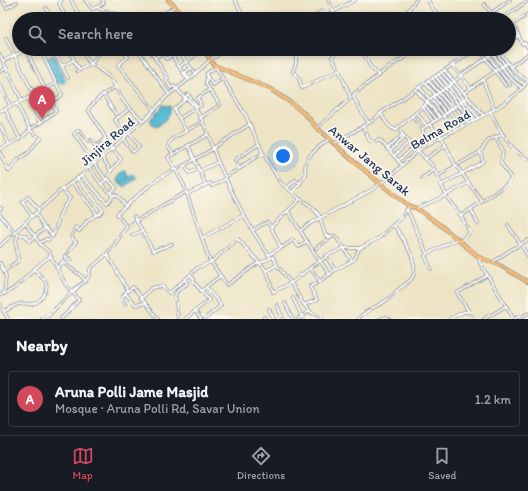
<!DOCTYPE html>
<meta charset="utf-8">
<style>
:root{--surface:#171b24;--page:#20242c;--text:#f1f3f6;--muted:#9ea1a6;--line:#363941;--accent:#d1495b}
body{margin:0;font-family:Itim,sans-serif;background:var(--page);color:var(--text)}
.you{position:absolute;left:283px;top:156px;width:14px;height:14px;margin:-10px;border:3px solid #fff;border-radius:50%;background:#1a73e8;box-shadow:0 0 0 6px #1a73e833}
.badge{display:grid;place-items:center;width:26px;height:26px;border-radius:50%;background:var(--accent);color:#fff;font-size:13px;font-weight:700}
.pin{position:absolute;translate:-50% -33px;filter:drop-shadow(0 1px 2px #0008)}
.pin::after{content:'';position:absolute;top:21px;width:14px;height:12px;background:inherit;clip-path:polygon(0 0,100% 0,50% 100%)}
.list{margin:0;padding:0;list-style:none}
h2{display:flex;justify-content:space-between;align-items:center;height:52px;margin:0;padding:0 16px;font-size:17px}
h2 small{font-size:13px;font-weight:400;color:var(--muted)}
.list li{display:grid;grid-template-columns:26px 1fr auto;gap:12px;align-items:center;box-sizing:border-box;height:56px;margin:0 8px 8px;padding:0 8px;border:1px solid var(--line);border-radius:4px}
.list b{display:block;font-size:15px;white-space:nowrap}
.list p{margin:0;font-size:13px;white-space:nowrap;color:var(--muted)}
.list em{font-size:13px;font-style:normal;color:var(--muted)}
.icon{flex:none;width:22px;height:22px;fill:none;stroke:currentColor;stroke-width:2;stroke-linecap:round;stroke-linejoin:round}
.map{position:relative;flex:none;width:528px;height:319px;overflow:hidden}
.search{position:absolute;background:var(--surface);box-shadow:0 2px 6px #0003;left:12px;right:12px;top:12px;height:44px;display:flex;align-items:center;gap:10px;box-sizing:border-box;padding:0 14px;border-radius:22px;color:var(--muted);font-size:15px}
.sheet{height:116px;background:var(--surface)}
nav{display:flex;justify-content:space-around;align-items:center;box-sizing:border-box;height:56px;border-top:1px solid var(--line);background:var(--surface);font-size:11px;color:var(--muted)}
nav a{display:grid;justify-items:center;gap:2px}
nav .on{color:var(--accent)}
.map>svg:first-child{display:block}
.water{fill:#54bad2;stroke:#387498}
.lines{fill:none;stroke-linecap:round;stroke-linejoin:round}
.minor-casing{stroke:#848a92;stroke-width:3.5}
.major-casing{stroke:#848a92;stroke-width:4.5}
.minor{stroke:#fff;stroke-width:2}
.major{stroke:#fdbc6f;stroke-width:3}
.labels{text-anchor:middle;stroke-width:3.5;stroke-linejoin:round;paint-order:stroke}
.street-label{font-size:13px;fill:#1b2f5e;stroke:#fbf7ec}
</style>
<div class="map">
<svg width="528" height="319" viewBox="0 0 528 319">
<rect width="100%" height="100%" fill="#fbf7ec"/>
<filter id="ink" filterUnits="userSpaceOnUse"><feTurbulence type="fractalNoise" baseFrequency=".025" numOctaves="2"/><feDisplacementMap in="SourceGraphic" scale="8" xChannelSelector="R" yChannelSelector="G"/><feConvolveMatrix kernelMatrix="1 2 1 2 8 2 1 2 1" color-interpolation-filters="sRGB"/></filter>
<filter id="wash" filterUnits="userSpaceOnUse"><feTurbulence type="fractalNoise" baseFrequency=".012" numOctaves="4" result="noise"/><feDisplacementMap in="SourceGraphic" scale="16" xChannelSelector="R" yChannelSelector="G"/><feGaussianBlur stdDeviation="0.9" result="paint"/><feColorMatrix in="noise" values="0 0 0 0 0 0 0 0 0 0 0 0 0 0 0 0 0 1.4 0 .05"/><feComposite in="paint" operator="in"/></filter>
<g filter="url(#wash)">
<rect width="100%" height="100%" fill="#ede4c5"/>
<!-- water -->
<path class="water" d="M51,55H54L65,79V82L61,84L56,82L46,61V58Z
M163,105L170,106C173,114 163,122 157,127L151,123V118L155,116V114Z
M124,171H126L128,177L124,181L133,174L137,178L125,187L122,185V182L120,184L117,181L120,174Z"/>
</g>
<g filter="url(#ink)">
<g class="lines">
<defs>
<path id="minor" d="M2,0L7,8L17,2
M62,0L59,3L66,19
M71,0L81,19
M85,0L92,9L97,7
M102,0L104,3L97,7L100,9L132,19
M235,0L244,18
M328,0L333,11
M428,0L432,8L442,19
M484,4L496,19
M46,8L52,19
M330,13L334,19
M37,18V19
M162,19L164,14L175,6
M311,19L322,11L327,15L355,0
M412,19L407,12L416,0
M482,19L510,0
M501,19L526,2
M509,27L528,14
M16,31L19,37
M519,36L522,44L525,43L528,48
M6,38L34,95
M509,42L512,40L519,36L512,23
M53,49L68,78
M81,49L88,61L111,78L123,101L143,121
M121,49L128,57L118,65L154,110
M137,49L169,94
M149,49L168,78L166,80L171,88L174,86L186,99L174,109L186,131C179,136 169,138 168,147L173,154L168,157L184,185L209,259L227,285L258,263
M296,49V63L293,71L299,78L302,88L339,70L351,98
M359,49L363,53L370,66L379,76
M460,49L461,50
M479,49L506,86
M485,49L494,64L510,85
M489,49C500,62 507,78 522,88
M493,49C504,60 509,78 525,84
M26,50L56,111L40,123
M178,51L195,73
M0,55L3,61
M172,55L179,67L194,56L189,49
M155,58L162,53L166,59L181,49
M74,60L77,67L78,66L80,70
M452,65L471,88
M62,66L74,60L68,49
M215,66L245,114L263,153L280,182L300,199L271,227L281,248L293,240L299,247L307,241
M179,67L188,80
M510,67L528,54
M339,70L332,57L336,53L346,49
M444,70L483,115
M77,71L91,64L101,51L100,49
M0,72L7,68
M185,72L189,78
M441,72L452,84
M184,73L191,68
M438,74L475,119
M207,76L213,85L222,79
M435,76L458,104
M432,78L468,123
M428,80L453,109
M483,80L494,109
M425,83L435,94
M0,84L10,106
M451,84L478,117
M419,87L429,98
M416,90L424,99L427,101
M464,93L507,63
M436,94L454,118L463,126
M103,95L115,87
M433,96L447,114
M28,98L40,123L30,129
M184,98L188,94L197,107
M430,98L455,130
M186,99L187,98C204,115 210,143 219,164C234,197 249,229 271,258
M22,101L56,83L40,49
M52,102L62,95L56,83
M427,102L440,117
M425,105L436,119
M458,105L472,120
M423,107L433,121
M5,109L20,139
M0,111L22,101L3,61L28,49
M490,111C500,130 508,149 528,159
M417,112L422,120L427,126
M381,113C386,123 389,129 400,131L414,149L418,151L432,165L448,199L461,216L470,232L461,241
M412,116L422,129L426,139L431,143
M118,118L115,120L126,136
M180,118L201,105L198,98L209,90
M200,118L220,105L206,84L207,73L215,68
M369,123L364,116L353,96L354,94L388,68L408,55L411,53V49
M429,124L442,138L455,164L482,201
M0,125L9,144
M363,126L369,140L373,142L380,140L402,165
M317,128L351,98
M422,129L443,116L467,97
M395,130L424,106L429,99L449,86L464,73L500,49
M186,131L202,122
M104,139L105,137L89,111V108L103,94L118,118L130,108
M123,139L133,152L139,147L129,133
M335,143L375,119L381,113L476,49
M188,145L206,185
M95,146L105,139L112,150
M213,148L250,124
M0,149L20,139L30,130L17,104
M387,149L402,135
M390,151L404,137
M0,153L9,171L18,160L28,153L40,138L30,130
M174,154L207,135
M394,156L408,143
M102,157L111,171L121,159L112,149
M103,157L91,140L88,142L79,130L74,134L106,180L101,184L113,196L115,194L120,198L126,207
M425,159L446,145
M398,161L413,148
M185,165L189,173L199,169
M89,167L101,184
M175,169C153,180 136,197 117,214L127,227L137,220L186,192
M239,169L235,160L259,144
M176,170L213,149
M200,171L218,162
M81,175L107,203L113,196
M438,176L480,152L488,141L495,137
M225,177L244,166L243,165L263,153
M77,178L103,210L98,215L97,214
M422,178L434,170
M441,185L481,163L483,161L480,152
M288,187L295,180L300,183
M292,192L299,185L306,174C301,158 318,148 329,139
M110,193L116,188L107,178L111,171
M187,194L210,183L212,186L226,179
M300,199L310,205L319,215L325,234L326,236H333
M0,207L1,208L0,210
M417,208L438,199L468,183
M407,209L427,254L425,256L431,269
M471,209L478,224
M288,211L313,251L330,275
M36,213L43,226L53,236
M0,215C7,222 15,237 25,235L30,241L35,237
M32,216L22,202L28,197L39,210
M134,216L153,251L172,244
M461,216L506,185L510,181L511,178L501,163L503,150L495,137L503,135
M508,225L528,256
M127,227L120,236V237L107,254L128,291L133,287L158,319
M253,230L267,222L271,227
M301,230L311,223L375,188C380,182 387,180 392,175C403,165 412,154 425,146C453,129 510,108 528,81C515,73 506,63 499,49
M132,235L142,231
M34,236L46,228
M202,238L244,215
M40,243L46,239L48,240C57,233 56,227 59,217C61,210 66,204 70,198L62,189
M0,246L25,223
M316,248L333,236H335L344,248L352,261
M427,254L457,239
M268,255L281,248
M479,257L480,263L514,319
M71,260L65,256L76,242L71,237L76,227L79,231C83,228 85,223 88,220C92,218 94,217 97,214L72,182
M493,262L512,249L528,240
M0,263L6,276L4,294
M63,263L79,274L86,281
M260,263L273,257L277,265
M57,268L67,257
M335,270L326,256L344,248H360L379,238L403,216L409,206
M4,271L18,261L16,242L18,234
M320,281L335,270L355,259L359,249
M206,287L220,276
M71,291L86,281L90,274V269L107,254
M127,291L125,293L136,305L145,303
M201,291L206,287L221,305L205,319
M73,293L79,286
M0,295C22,289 32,266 51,256
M293,298L303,319
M141,299L151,288L162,286L169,293L190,275
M285,303L293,319
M0,304L8,319
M125,304L122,298L125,293
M277,305L283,319
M304,305L291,283L310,268
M269,309L274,319
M468,310L473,319
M4,311C10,309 14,305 19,304C23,303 28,304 32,304C41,302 49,291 46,282L34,269
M196,312L201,319
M264,317L265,319
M42,319L48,316L72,292
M61,319L79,300L66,285L48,251L41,245L25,223L59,192L83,174L88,168L112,149L133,129L146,119L167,96L192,77L210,60L228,49
M178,319L175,296L177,291L187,284L185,279
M185,319L209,300L193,281L194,279L190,275L197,268L211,262L238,239L265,269L269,278L273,292L291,283L277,265L266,271
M298,319L310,311
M323,319L312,313L304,305L317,300L310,287L320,281L310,268L326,257
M358,319C365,311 374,307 384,302C389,299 393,294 398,290C402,286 409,283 412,278C421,265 402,237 394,225
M380,319L386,317L389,319
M450,319L463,312H467L468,310L457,293L488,275
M484,319L506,306
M515,319L519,316L520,318L528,313"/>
<path id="major" d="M168,0L175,6L184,19
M203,49L214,65L270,89L290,102L306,115L317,128L351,159L392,193L409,206L416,208L439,224L479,257L499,265L528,282"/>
</defs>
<!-- minor casing -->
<use href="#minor" class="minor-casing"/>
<!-- major casing -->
<use href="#major" class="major-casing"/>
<!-- minor -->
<use href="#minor" class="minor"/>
<!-- major -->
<use href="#major" class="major"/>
</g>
</g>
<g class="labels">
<!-- street labels -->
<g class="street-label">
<text transform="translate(440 129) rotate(-30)" y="5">Belma Road</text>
<text transform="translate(107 141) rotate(-41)" y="5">Jinjira Road</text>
<text transform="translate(370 160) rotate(40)" y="5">Anwar Jang Sarak</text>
</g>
</g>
</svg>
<div class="you"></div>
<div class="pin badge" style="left:42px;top:119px">A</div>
<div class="search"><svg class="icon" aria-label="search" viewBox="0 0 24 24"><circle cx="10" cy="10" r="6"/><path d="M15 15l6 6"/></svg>Search here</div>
</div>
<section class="sheet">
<h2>Nearby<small></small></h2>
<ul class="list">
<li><span class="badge">A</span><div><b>Aruna Polli Jame Masjid</b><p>Mosque · Aruna Polli Rd, Savar Union</p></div><em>1.2 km</em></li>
</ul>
</section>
<nav>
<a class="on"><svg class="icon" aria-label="map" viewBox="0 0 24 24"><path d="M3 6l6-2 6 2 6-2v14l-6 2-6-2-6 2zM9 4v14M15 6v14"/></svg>Map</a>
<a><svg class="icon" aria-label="directions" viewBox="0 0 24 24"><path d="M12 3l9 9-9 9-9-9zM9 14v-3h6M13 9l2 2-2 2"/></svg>Directions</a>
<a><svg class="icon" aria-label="saved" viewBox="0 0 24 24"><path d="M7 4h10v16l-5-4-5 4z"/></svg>Saved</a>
</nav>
